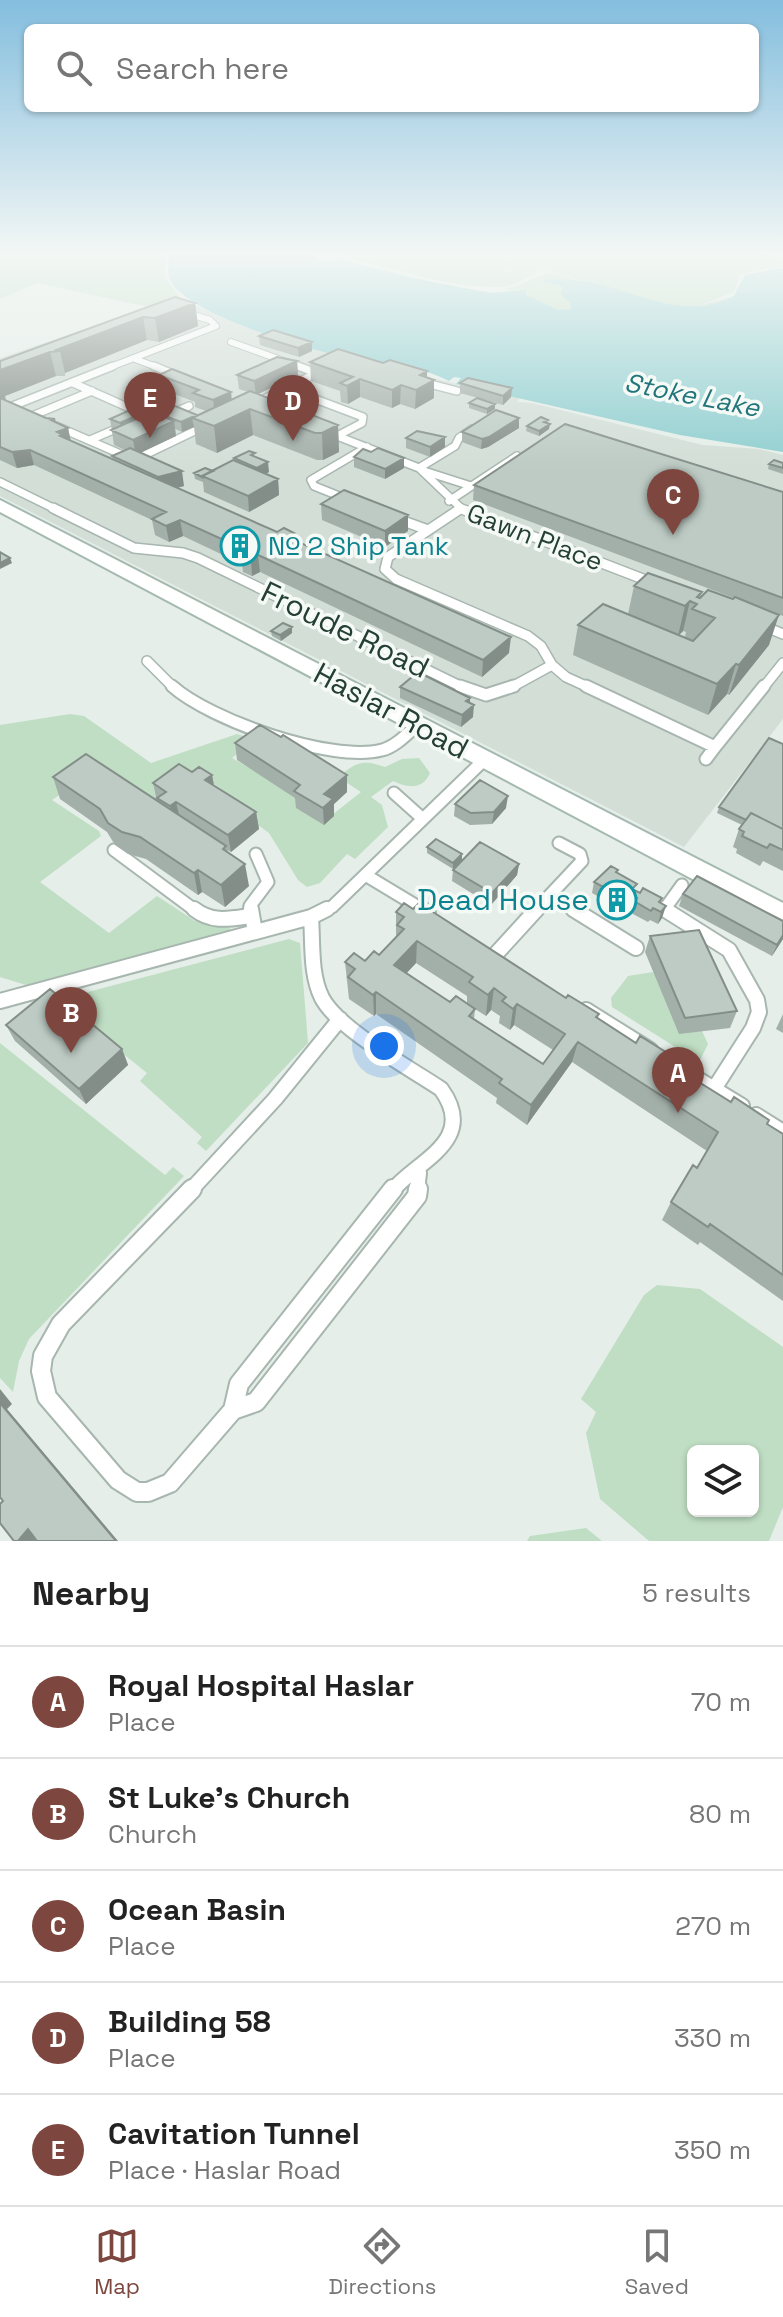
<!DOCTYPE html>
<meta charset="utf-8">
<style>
:root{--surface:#fff;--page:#f6f6f6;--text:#222;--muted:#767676;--line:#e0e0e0;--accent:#7d473f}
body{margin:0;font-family:"Space Grotesk",sans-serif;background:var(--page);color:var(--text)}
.controls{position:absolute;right:24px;bottom:24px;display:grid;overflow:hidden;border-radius:12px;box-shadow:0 2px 6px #0004}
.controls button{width:72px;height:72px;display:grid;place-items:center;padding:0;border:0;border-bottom:2px solid var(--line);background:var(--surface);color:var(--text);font:40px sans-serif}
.you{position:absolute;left:384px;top:1046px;width:28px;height:28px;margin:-20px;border:6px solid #fff;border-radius:50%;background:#1a73e8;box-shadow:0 0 0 12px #1a73e833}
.badge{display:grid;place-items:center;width:52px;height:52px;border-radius:50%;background:var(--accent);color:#fff;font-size:26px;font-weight:700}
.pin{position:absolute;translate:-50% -66px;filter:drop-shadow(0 2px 4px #0008)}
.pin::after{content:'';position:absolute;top:42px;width:28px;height:24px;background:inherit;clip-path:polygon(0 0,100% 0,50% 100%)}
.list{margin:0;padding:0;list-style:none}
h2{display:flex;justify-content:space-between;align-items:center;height:104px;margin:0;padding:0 32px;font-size:34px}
h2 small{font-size:26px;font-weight:400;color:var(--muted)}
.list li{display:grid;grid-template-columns:52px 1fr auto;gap:24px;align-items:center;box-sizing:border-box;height:112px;padding:0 32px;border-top:2px solid var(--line)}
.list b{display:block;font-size:30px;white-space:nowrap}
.list p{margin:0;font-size:26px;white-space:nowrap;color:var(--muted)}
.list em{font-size:26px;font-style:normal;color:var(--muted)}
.icon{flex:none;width:44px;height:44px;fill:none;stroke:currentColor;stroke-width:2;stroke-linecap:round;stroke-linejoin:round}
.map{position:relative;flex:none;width:783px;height:1541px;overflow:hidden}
.search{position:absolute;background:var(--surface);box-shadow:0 2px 6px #0004;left:24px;right:24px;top:24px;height:88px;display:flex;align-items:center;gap:20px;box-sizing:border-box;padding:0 28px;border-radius:12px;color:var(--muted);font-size:30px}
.sheet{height:664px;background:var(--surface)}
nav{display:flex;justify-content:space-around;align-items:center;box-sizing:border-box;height:112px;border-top:2px solid var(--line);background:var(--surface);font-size:22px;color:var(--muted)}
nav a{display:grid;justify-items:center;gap:4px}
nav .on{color:var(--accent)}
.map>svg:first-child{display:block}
.built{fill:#d3ded7}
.green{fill:#bfdec3;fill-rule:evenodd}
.water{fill:#8fced0}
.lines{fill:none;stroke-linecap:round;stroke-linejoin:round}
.lane-far5-casing{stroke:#a7b6af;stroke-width:8}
.lane-far4-casing{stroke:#a7b6af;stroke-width:10}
.lane-far3-casing{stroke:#a7b6af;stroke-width:12}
.lane-far2-casing{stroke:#a7b6af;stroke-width:15}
.lane-far1-casing{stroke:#a7b6af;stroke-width:18}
.lane-casing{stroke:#a7b6af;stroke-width:22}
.secondary-casing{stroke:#a4b9af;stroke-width:4}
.lane-far5{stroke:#fff;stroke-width:6}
.lane-far4{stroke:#fff;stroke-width:7}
.lane-far3{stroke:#fff;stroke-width:9}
.lane-far2{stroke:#fff;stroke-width:11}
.lane-far1{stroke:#fff;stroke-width:14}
.lane{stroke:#fff;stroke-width:18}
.secondary{fill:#fff;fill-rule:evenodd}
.wall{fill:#a3afa9;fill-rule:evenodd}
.shaded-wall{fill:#848e89}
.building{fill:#bdcbc4;stroke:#848e89;stroke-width:2;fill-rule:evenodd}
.labels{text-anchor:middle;stroke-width:7;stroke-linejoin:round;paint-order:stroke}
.far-water-label{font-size:26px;font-style:italic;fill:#20767a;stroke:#f6faf7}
.far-street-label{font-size:26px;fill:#243f35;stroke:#f6faf7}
.far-culture-label{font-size:26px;fill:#0d838f;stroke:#f6faf7;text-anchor:start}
.street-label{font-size:30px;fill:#243f35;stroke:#f6faf7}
.culture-label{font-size:30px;fill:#0d838f;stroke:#f6faf7;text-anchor:end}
</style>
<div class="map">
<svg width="783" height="1541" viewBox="0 0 783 1541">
<rect width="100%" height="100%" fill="#e5eee9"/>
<!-- built -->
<path class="built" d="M181,299L245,327L348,359L520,398L517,402L532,403L703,445L759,449L783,455V719L684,847L0,496V358L149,307Z"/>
<!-- green -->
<path class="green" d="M0,254H166L164,276L181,299L149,307L37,283L0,299Z
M313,254L316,260L336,262L338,259L453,287L496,293L518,291L502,289C521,288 534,274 552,273L672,306L548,271C530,271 519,286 502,287C444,288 388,266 333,254H771L783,261V266L740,274L734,292L701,305L734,296L745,275L783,268V400L322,315Z
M70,714L84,716L151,763L237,734L262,742L247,745L232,758L332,815L361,792L338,777C357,762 362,759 385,767L402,759L419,758L430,773C423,790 407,788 393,781L371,797L382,805L388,827L355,859L347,854L320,883L307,887L298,880L269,833L232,806L238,800L208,780L151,805L93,772L52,800L99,831L101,836L40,882L109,933L157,896L195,921L230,928L231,932L26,985L0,977V725Z
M289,939L300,943L308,1043L206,1151L197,1143L202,1137L140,1081L147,1073L59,1002L65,998Z
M653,972L702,1031L708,1044L699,1062L612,1007L611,998L628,976Z
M0,1043L165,1175L173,1167L184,1176L29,1339L19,1361L13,1392L0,1378Z
M657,1285L700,1289L783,1347V1507L769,1541H649L600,1499L586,1433L596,1412L581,1399L644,1295ZM693,1451H753V1511H693Z
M586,1528L602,1541H527L530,1536Z"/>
<!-- water -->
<path class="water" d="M168,254H313L319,261L333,262L338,259L412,278L490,293L526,290V295L558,310L571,309L570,303L560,294L563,287L538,280C552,279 568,279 582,281C634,288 682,324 734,296L745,275L783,268V452L680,435L456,384L461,378L454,377L449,381C420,365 379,366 347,358C307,349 193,316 172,283C165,272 171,265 168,254Z"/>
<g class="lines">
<defs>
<path id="lane-far5" d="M231,342L303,368
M135,359L159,368
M108,368L216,326L210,320L186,313"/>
<path id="lane-far4" d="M154,366L180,377
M298,366L316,373
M422,382L457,391
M73,383L143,414
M286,388L363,417L362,423L337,436
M254,404L321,371
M180,410L189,406
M0,411L113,366
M32,416L92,391
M56,426L132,459
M327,432L419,468L463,510
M90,440L125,425
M134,460L205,426
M419,468L455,446L459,438L472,429
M424,471L471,486
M0,482L57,510
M349,500L314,486L311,480L367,447
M449,501L517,456"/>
<path id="lane-far3" d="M53,508L134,548L183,553L198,558L464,688
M459,508L656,584
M460,509L388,557L385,569L396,579L528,636L541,646L552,665L510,688
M395,518L428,530
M761,625L783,634
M147,661L174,688
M552,665L566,677L590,688
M763,688L783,663"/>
<path id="lane-far2" d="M172,686C210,720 331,763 382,750C395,747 407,734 417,725
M460,686L486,695L514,686
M586,686L715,747L764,686
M706,759L715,747
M394,793L423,819
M114,850L196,911
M367,876L425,911
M551,896L576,911
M251,911L250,906L268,882L256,854
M323,911L332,907L484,760
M535,911L582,861L580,854L559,843
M666,911L664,910L682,885"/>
<path id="lane-far1" d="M194,909C212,923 229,919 250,916
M251,909L255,932
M422,909L428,913
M573,909L636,948
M664,909L729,950L757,1000L759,1012L753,1028L714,1089
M311,917C313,943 310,974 322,998C339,1030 410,1068 441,1089C479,1141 416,1161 392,1191
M495,955L537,909
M0,1001L311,917L327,909
M586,1010L650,1050
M678,1067L742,1106
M756,1115L783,1132
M190,1191L275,1099L340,1019
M417,1191L419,1173"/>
<path id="lane" d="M192,1189L61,1324L43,1356L41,1371L47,1397L118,1480L137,1492H148L170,1483L233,1410L239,1384L393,1189
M233,1410L256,1402L417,1196L418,1189"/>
<path id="secondary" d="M0,500L783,903V927L0,512Z"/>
</defs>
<!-- lane-far5 casing -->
<use href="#lane-far5" class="lane-far5-casing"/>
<!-- lane-far4 casing -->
<use href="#lane-far4" class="lane-far4-casing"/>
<!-- lane-far3 casing -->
<use href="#lane-far3" class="lane-far3-casing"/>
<!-- lane-far2 casing -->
<use href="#lane-far2" class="lane-far2-casing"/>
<!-- lane-far1 casing -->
<use href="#lane-far1" class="lane-far1-casing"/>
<!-- lane casing -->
<use href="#lane" class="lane-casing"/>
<!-- secondary casing -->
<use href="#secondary" class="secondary-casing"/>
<!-- lane-far5 -->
<use href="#lane-far5" class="lane-far5"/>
<!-- lane-far4 -->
<use href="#lane-far4" class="lane-far4"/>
<!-- lane-far3 -->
<use href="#lane-far3" class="lane-far3"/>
<!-- lane-far2 -->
<use href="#lane-far2" class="lane-far2"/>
<!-- lane-far1 -->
<use href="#lane-far1" class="lane-far1"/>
<!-- lane -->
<use href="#lane" class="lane"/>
<!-- secondary -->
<use href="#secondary" class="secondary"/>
</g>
<!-- wall -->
<path class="wall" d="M175,297L195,303L198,326L159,342L147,340L65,373V376H56L5,396L6,401L68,428L71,441L113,459L112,456L125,450L114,445L110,419L150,413L160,415L197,416L206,411L195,407V402L161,389L159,375L231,392L232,400L248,392L239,389L237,375L297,361L298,375L258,394L338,425L339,452L323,460H317L253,435L217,453L196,444L194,427L182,432L175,429L176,436L141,452L184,486L177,488L294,540L509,653L482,677L260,572L252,576L243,572L242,564L183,536L169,542L155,535L152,520L34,465L17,468L0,460V361Z
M259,336L312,342V351L299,357L260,345Z
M310,362L427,377L434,380V398L415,409L400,404L392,408L360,397L348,404L341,402L340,391L311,381Z
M460,383L512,388L511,397L503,405L460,393Z
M469,403L495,404V409L487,414L469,408Z
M519,418V428L488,447L481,449L462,442V432Z
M548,424L549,429L539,436L526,431L527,426Z
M445,437V447L430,457L406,448V438Z
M371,452L404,458V468L385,479L354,467V457Z
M255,456L269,472L266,474L278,479L279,495L249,512L204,492L203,482L195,479L194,473L213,471L234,461V458Z
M783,463V474L768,469L769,464Z
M474,485L783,492V616L765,609L769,645L729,695L727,694L708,715L573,655L578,625L628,614L634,586L702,592L700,598L733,599L734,598L473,500ZM683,631L686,632L685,637L679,635Z
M321,504L408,515V531L385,547L322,520Z
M271,631L292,633L281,641L272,636Z
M400,687L470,698V703L473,717L461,727L400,698Z
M235,743L347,775V792L334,804V816L324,825L296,808L295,798L237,760Z
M783,744V871L763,861L760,866L736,853L737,849L733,847L739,829L742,825L717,813L719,807Z
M192,772L212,775L214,785L256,812L259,829L231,852L227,850L228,852L249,886L225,907L202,892L198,895L146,859L128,854L115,845L107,832L60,799L53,777L157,801L153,783Z
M455,804L506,808L492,824L470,825L454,816Z
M427,847L462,854V860L453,869L427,853Z
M519,864L517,875L491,905L452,881L453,870Z
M617,873L635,891L660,903L662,918L658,924L650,920L648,922L631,913L632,908L626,905L622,910L592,893L594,882Z
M683,894L783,921V939L772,956L679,906Z
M396,912L599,1014L598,1018L636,1043L690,1067L687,1075L783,1134V1301L700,1242L698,1245L662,1220L671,1202L697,1168L707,1151L572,1062L527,1125L496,1103L497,1098L376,1014L374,1016L349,999L345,962L365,961L379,955L396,937ZM416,963L467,996V1003L450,1002L406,973ZM475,1009L486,1016L491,1010L500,1016L499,1023L510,1030L514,1025L553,1050L543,1064L474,1019Z
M650,936L737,1011L730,1028L679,1034L645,952Z
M783,1014V1033L776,1029Z
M6,1025L122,1049L128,1065L86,1104L15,1041Z"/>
<!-- shaded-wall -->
<path class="shaded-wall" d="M195,303L198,326L159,342L155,318Z
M143,317L147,340L65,373L60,351L56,350Z
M312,342V351L299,357L298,348Z
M50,352L56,376L5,396L6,402L0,404V370Z
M297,361L298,375L256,395L254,381Z
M427,371V384L434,380V398L415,409L416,390L420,375Z
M360,379V397L348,404L347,386Z
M401,385L400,404L392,408V390Z
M512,388L511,397L503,405V396Z
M231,392L232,406L215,415L213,400Z
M495,404V409L487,414V409Z
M250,409L253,435L217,453L214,426Z
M149,410L152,425L123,435L120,423Z
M197,415L192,418L194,427L182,432L181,422Z
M519,418V428L488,447L481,449L482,439Z
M55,419L59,432L68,428L71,443L67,450L51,420Z
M174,421L176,436L136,455L133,440Z
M550,424L549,429L539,436V431Z
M338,425L339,452L323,460L322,433Z
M445,437V447L430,457V447Z
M30,450L34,465L17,468L12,452Z
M404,458V468L385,479V469Z
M268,462L269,472L258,478L257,468Z
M182,471L184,486L160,492L158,477Z
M278,479L279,495L249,512L248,496Z
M408,515V531L385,547V531Z
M180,520L183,536L169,542L166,526Z
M258,555L260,572L252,576L251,560Z
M10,558L12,563L0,569V563Z
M690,601L683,631L678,636L685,606Z
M779,615L769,645L729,695L739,665Z
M292,627V633L281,641L280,635Z
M511,637L509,653L482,677L483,660Z
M736,664L727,694L708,715L717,684Z
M470,698V709L474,705L473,717L461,727L462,715L466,701Z
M212,775L215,792L205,780Z
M347,775V792L334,804V816L324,825L323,808L324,794Z
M508,796L506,808L492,824L494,812Z
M176,802L180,819L174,824L170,806Z
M256,812L259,829L231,852L228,835Z
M462,854V860L453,869V863Z
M245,864L249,886L225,907L221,885Z
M519,864L517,875L491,905L492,893Z
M198,870L202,892L198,895L194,873Z
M629,894L626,905L622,910L625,899Z
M666,906L662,918L658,924L661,912Z
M783,935V939L772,956L777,945Z
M417,941L416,963L394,987V965Z
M494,988L491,1010L486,1016L488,995Z
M376,992V1014L374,1016L373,995Z
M517,1004L514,1025L510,1030L513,1009Z
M578,1042L572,1062L527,1125L531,1105Z
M122,1049L128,1065L86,1104L79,1089Z
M0,1389L12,1404L7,1409L118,1541H116L0,1403Z
M28,1529L40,1541H18Z"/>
<!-- building -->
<path class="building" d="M175,297L195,303L155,318L143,317L56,350L60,351L50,352L0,370V361Z
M273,330L312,342L298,348L259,336Z
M338,349L383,363L390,360L427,371L420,375L434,380L416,390L401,385L392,390L360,379L347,386L340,383L353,377L310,362Z
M277,357L297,361L254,381L237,375Z
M172,369L231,392L213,400L193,393L199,390L159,375Z
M468,378L512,388L503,396L460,383Z
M250,391L338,425L322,433H315L250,409L214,426L192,418Z
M0,398L46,418L55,419L51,420L68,428L57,432L63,435L60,436L277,532L284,528L294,533L287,537L511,637L483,660L258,555L251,560L241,556L248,551L180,520L166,526L152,519L166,512L30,450L12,452L0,447Z
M477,398L495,404L487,409L469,403Z
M139,406L149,410L120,423L110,419Z
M175,406L197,415L181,422L160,414Z
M496,410L519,418L489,437L482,439L462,432Z
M152,412L174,421L133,440L111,430Z
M541,417L548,420L544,422L550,424L539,431L527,426Z
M565,424L783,492V598L474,485Z
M417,431L445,437L430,447L406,438Z
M130,448L182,471L158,477L112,456Z
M378,448L404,458L385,469L354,457L363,449L371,452Z
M249,451L255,453L251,455L268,462L257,468L234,458Z
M233,460L278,479L248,496L202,476Z
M774,460L783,463V468L769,464Z
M205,468L213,471L202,476L204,478L194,473Z
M344,490L408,515L385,531L321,504Z
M0,552L10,558L0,563Z
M648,573L702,592L697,597L700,598L708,590L733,599L735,597L779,615L739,665L736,664L717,684L578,625L603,604L693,641L715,618L692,609L697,604L690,601L685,606L634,586Z
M283,623L292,627L280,635L271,631Z
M418,672L470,698L466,701L474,705L462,715L400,687Z
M260,725L281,737L283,735L347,775L324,794L333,799L323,808L294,791L300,785L235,743Z
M769,738L783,744V829L751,813L746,820L719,807Z
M86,754L226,846L223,849L245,864L221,885L198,870L194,873L140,837L122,832L108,823L100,809L53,777Z
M179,764L192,772L199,767L212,775L205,780L256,812L228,835L176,802L170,806L157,798L166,792L153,783Z
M480,780L508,796L494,812L471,813L455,804Z
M751,813L783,829V850L770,844L767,848L742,836L744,832L739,829Z
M436,839L462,854L453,863L427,847Z
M480,842L519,864L492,893L453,870Z
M611,866L618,870L616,872L637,884L632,889L640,893L643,888L662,898L659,902L666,906L661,912L653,908L651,911L634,901L637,898L629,894L625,899L594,882Z
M697,876L783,921V935L777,945L683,894Z
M404,903L413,909L419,903L566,998L568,995L599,1014L596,1017L636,1043L640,1036L690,1067L686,1074L731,1102L734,1097L769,1120L767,1124L783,1134V1275L710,1224L708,1227L671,1202L693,1165L697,1168L718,1132L578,1042L531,1105L499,1083L502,1079L376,992L373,995L348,977L355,969L345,962L354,953L365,961L374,951L379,955L404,929L397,925L404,917L396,912ZM417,941L473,977L469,982L488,995L494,988L506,997L502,1001L513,1009L517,1004L565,1034L543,1064L469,1016L475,1009L456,996L450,1002L394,965Z
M699,930L737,1011L685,1018L650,936Z
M50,989L122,1049L79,1089L6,1025Z
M0,1403L116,1541H37L28,1529L18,1541H14L0,1523V1504L3,1501L0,1497Z"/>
<!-- sky -->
<linearGradient id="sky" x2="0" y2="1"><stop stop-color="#84bede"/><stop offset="0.54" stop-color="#f3f7f5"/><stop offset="1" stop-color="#f3f7f5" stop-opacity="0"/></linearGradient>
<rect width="783" height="470" fill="url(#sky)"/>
<!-- icons -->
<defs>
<symbol id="building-ring" viewBox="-11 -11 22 22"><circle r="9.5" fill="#f6faf7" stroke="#0f9aa8" stroke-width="1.5"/><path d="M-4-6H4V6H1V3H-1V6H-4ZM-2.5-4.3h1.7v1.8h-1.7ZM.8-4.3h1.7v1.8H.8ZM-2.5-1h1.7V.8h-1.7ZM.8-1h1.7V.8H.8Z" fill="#0f9aa8"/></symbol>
</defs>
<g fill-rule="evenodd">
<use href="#building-ring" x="218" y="524" width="44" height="44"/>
<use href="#building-ring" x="595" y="878" width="44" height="44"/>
</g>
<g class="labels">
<!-- far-water labels -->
<g class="far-water-label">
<text transform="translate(692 395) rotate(11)" y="9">Stoke Lake</text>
</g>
<!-- far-street labels -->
<g class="far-street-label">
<text transform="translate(535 537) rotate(21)" y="9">Gawn Place</text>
</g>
<!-- far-culture labels -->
<g class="far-culture-label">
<text x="268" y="555">№ 2 Ship Tank</text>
</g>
<!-- street labels -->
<g class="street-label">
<text transform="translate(345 630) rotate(26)" y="10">Froude Road</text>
<text transform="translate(391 711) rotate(28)" y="10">Haslar Road</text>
</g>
<!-- culture labels -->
<g class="culture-label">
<text x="589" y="910">Dead House</text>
</g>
</g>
</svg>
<div class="controls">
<button><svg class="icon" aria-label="layers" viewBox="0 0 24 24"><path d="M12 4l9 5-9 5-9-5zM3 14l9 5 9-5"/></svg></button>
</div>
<div class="you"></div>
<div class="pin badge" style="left:678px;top:1113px">A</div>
<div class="pin badge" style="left:71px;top:1053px">B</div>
<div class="pin badge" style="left:673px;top:535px">C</div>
<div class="pin badge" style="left:293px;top:441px">D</div>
<div class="pin badge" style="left:150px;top:438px">E</div>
<div class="search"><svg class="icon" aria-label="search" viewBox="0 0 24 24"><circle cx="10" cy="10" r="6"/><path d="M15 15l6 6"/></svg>Search here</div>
</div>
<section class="sheet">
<h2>Nearby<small>5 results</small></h2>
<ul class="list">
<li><span class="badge">A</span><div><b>Royal Hospital Haslar</b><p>Place</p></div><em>70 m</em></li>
<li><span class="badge">B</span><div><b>St Luke's Church</b><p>Church</p></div><em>80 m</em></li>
<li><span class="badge">C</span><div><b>Ocean Basin</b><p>Place</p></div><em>270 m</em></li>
<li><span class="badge">D</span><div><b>Building 58</b><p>Place</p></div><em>330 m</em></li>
<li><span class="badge">E</span><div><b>Cavitation Tunnel</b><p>Place · Haslar Road</p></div><em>350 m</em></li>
</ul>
</section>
<nav>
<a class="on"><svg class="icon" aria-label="map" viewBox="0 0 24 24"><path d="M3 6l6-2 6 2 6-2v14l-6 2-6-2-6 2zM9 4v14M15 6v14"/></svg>Map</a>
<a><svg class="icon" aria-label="directions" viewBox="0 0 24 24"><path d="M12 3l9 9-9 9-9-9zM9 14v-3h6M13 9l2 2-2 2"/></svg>Directions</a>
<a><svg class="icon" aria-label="saved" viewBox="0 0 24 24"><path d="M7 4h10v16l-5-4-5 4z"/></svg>Saved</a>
</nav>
